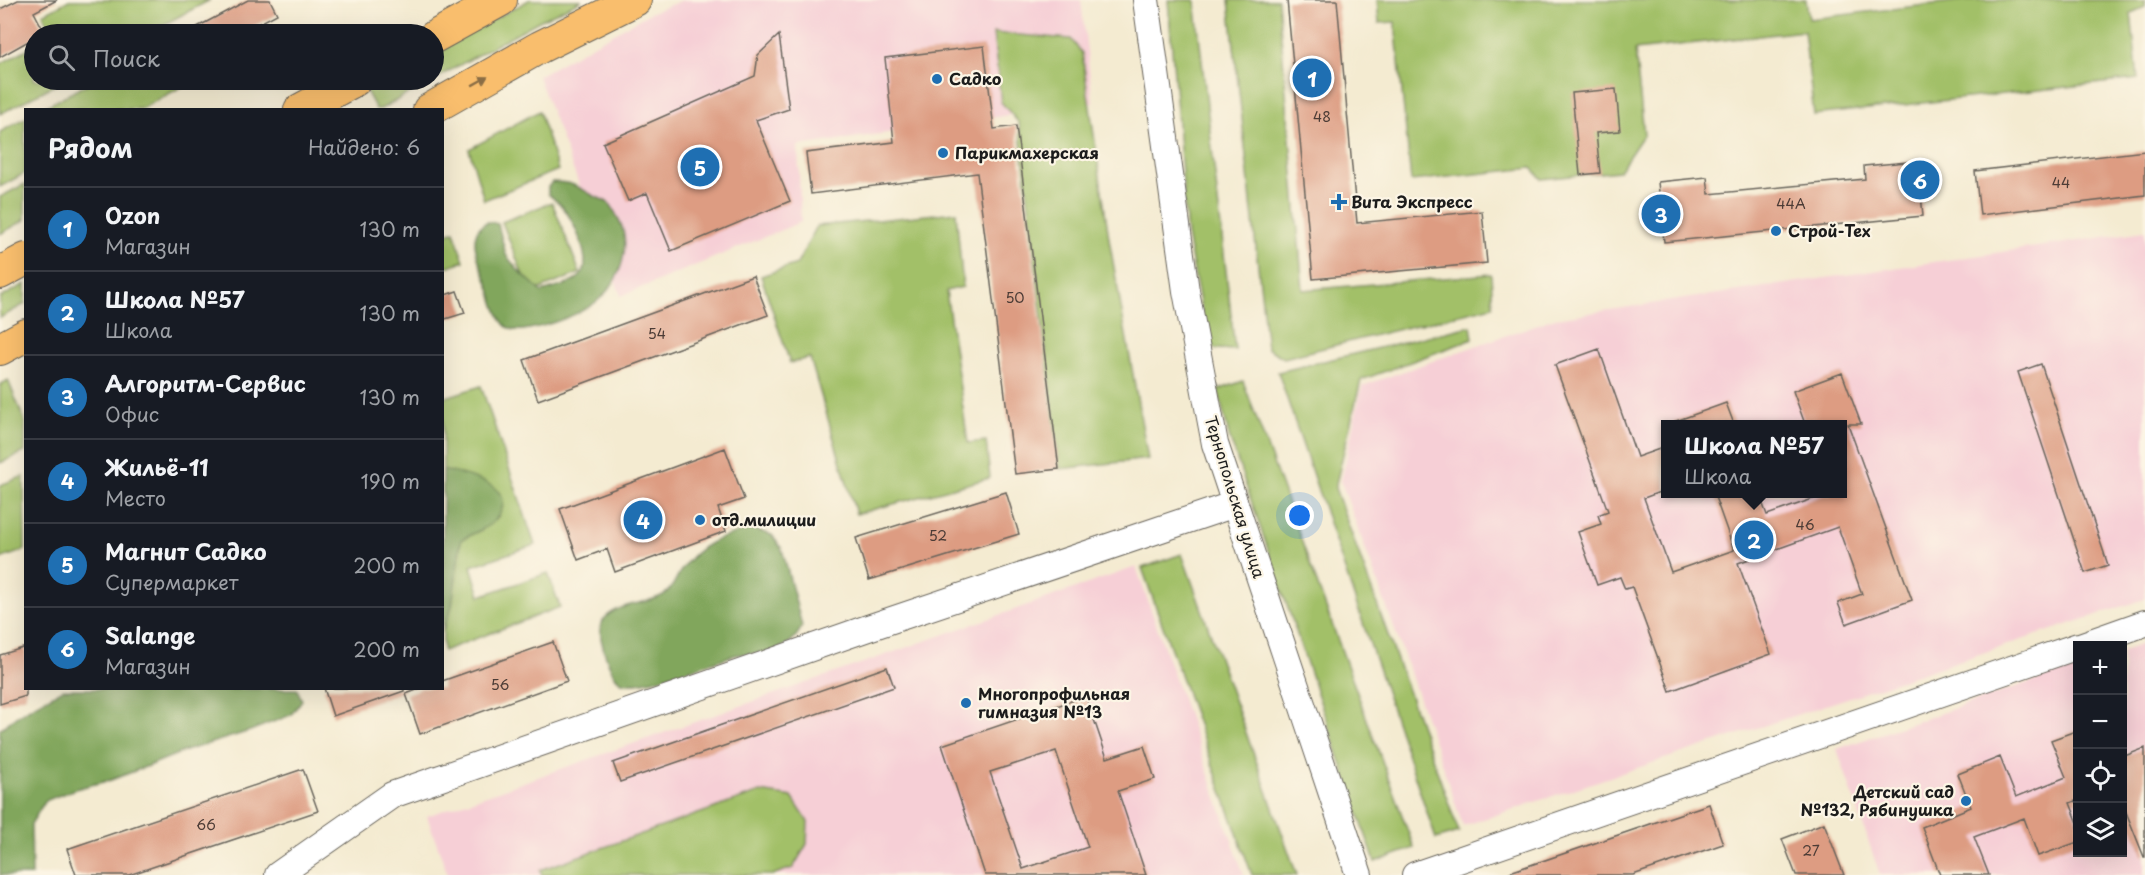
<!DOCTYPE html>
<html lang="ru">
<meta charset="utf-8">
<style>
:root{--surface:#171b24;--page:#20242c;--text:#f1f3f6;--muted:#9ea1a6;--line:#363941;--accent:#1f6fb2}
body{margin:0;font-family:"Playpen Sans",sans-serif;background:var(--page);color:var(--text)}
.controls{position:absolute;right:18px;bottom:18px;display:grid;overflow:hidden;border-radius:0px;box-shadow:0 6px 24px #0002}
.controls button{width:54px;height:54px;display:grid;place-items:center;padding:0;border:0;border-bottom:2px solid var(--line);background:var(--surface);color:var(--text);font:30px sans-serif}
.you{position:absolute;left:1300px;top:516px;width:21px;height:21px;margin:-15px;border:4px solid #fff;border-radius:50%;background:#1a73e8;box-shadow:0 0 0 9px #1a73e833}
.badge{display:grid;place-items:center;width:39px;height:39px;border-radius:50%;background:var(--accent);color:#fff;font-size:20px;font-weight:700}
.pin{position:absolute;translate:-50% -50%;border:3px solid #fff;box-shadow:0 2px 6px #0006}
.popup{position:absolute;left:1661px;top:420px;width:186px;height:78px;box-sizing:border-box;display:grid;place-content:center;border-radius:0px;background:var(--surface);filter:drop-shadow(0 2px 4px #0005);font-size:20px;white-space:nowrap;color:var(--muted)}
.popup b{font-size:22px;color:var(--text)}
.popup::after{content:'';position:absolute;left:50%;top:100%;margin-left:-12px;border:12px solid transparent;border-top-color:var(--surface)}
.list{margin:0;padding:0;list-style:none}
h2{display:flex;justify-content:space-between;align-items:center;height:78px;margin:0;padding:0 24px;font-size:26px}
h2 small{font-size:20px;font-weight:400;color:var(--muted)}
.list li{display:grid;grid-template-columns:39px 1fr auto;gap:18px;align-items:center;box-sizing:border-box;height:84px;padding:0 24px;border-top:2px solid var(--line)}
.list b{display:block;font-size:22px;white-space:nowrap}
.list p{margin:0;font-size:20px;white-space:nowrap;color:var(--muted)}
.list em{font-size:20px;font-style:normal;color:var(--muted)}
.icon{flex:none;width:33px;height:33px;fill:none;stroke:currentColor;stroke-width:2;stroke-linecap:round;stroke-linejoin:round}
.map{position:relative;flex:none;width:2145px;height:875px;overflow:hidden}
.search{position:absolute;background:var(--surface);box-shadow:0 6px 24px #0002;left:24px;top:24px;width:420px;height:66px;display:flex;align-items:center;gap:15px;box-sizing:border-box;padding:0 21px;border-radius:33px;color:var(--muted);font-size:22px}
.panel{position:absolute;background:var(--surface);box-shadow:0 6px 24px #0002;left:24px;top:108px;width:420px;height:582px;border-radius:0px}
.map>svg:first-child{display:block}
.built{fill:#f6cfd6;fill-rule:evenodd}
.green{fill:#a2c068;stroke:#5f6e42;stroke-width:1.5}
.forest{fill:#81a65c;stroke:#4e613c;stroke-width:1.5}
.building{fill:#dd9c82;fill-rule:evenodd}
.lines{fill:none;stroke-linecap:round;stroke-linejoin:round}
.minor-casing{stroke:#68645b;stroke-width:28}
.major-casing{stroke:#68645b;stroke-width:34}
.minor{stroke:#fff;stroke-width:26}
.major{stroke:#f9be6d;stroke-width:32}
.oneway{fill:#8a6d44}
.poi-dot{fill:#1f6fb2;stroke:#fcf5e5;stroke-width:2}
.labels{text-anchor:middle;stroke-width:4.5;stroke-linejoin:round;paint-order:stroke}
.number-label{font-size:14px;fill:#4c3c36}
.poi-label{font-size:16px;font-weight:bold;fill:#1c1c1c;stroke:#fcf5e5;text-anchor:start}
.street-label{font-size:16px;fill:#1c1c1c;stroke:#fcf5e5}
</style>
<div class="map">
<svg width="2145" height="875" viewBox="0 0 2145 875">
<rect width="100%" height="100%" fill="#fcf5e5"/>
<filter id="ink" filterUnits="userSpaceOnUse"><feTurbulence type="fractalNoise" baseFrequency=".0167" numOctaves="2"/><feDisplacementMap in="SourceGraphic" scale="12" xChannelSelector="R" yChannelSelector="G"/><feConvolveMatrix kernelMatrix="1 2 1 2 8 2 1 2 1" color-interpolation-filters="sRGB"/></filter>
<filter id="wash" filterUnits="userSpaceOnUse"><feTurbulence type="fractalNoise" baseFrequency=".008" numOctaves="4" result="noise"/><feDisplacementMap in="SourceGraphic" scale="24" xChannelSelector="R" yChannelSelector="G"/><feGaussianBlur stdDeviation="1.35" result="paint"/><feColorMatrix in="noise" values="0 0 0 0 0 0 0 0 0 0 0 0 0 0 0 0 0 1.4 0 .05"/><feComposite in="paint" operator="in"/></filter>
<g filter="url(#wash)">
<rect width="100%" height="100%" fill="#f4ebd1"/>
<!-- built -->
<path class="built" d="M683,0H1081L1093,103L798,146L801,222L621,296L538,76L650,13Z
M2145,231V599L1463,826L1405,658L1341,482L1362,386L1555,318ZM1666,424H1842V494H1666Z
M1136,567L1244,875H448L427,816Z
M2145,643V875H1880L1837,749L2077,666L2078,852H2122L2123,651Z"/>
<!-- green -->
<path class="green" d="M69,0H210L146,34H53L43,14Z
M529,0H582L537,22L381,109H376L365,89L383,80H434V52Z
M1168,0H1195L1235,350L1215,349L1207,339L1187,235Z
M1229,0H1278L1303,290L1491,274L1493,306L1284,358L1267,348Z
M1377,0H1806L1809,19L1967,0H2145V7L2131,13L2138,79L1814,115L1804,31L1635,50L1644,134L1619,171L1542,179L1532,168L1411,181L1395,22L1379,23Z
M993,33L1071,39L1082,53L1110,245L1148,459L1060,469L1019,123L1001,102Z
M34,45V80H64L0,114V64Z
M95,80H180L183,86L141,109H41Z
M539,111L558,170L484,200L469,149Z
M25,118V173L0,187V132Z
M25,184V220L0,234V197Z
M552,202L580,273L530,293L502,222Z
M956,212L963,287L946,291L968,443L986,441L990,478L856,514L810,358L790,363L761,276L797,264L817,226Z
M454,231L464,261L443,268V236Z
M25,284V304L0,318V298Z
M1471,326L1473,339L1361,380L1335,488L1459,832L1436,839L1278,372Z
M8,380L25,422V452L0,463V385Z
M1243,381L1414,848L1375,862L1229,436L1218,390Z
M481,386L535,545L471,566L480,596L548,573L560,607L443,651V398Z
M24,476L25,550L0,559V485Z
M1182,554L1297,875H1252L1142,568Z
M760,792L792,797L808,822L807,844L793,868L772,875H542L540,870Z"/>
<!-- forest -->
<path class="forest" d="M552,182C574,182 576,186 594,196C599,198 606,201 610,204C613,207 615,213 617,216C634,244 621,282 596,302C581,314 548,326 529,329C520,331 510,332 504,324C496,314 493,298 489,286C483,270 466,240 481,226C487,220 492,222 498,224L506,255L517,269L542,292C553,288 573,285 581,275C593,261 574,223 565,210C561,204 554,199 548,194V187Z
M443,470C463,475 522,484 497,518C489,529 472,533 461,540L452,606L443,631Z
M752,529L772,535L782,549L802,626C797,638 786,647 772,651C761,655 748,652 736,655C713,661 641,689 622,682C612,678 606,657 603,647C600,637 598,625 606,617C622,602 647,605 665,594C673,588 675,580 680,572C699,542 721,537 752,529Z
M63,689H297L302,700L291,715L250,731L185,751L148,766L111,780L75,789L45,801L31,824L32,875H0V729L23,712Z"/>
<g id="blocks">
<!-- building -->
<path class="building" d="M18,0H57L34,12L45,33L34,34V38L0,57V9Z
M248,0H270L277,14L239,34H184Z
M1287,0H1337L1357,223L1482,211L1487,263L1313,279Z
M779,35L789,109L756,120L790,201L671,251L647,193L628,201L603,143L755,76L758,55Z
M984,46L994,129L1016,126L1059,469L1015,474L977,173L811,194L806,153L894,142L885,58Z
M1616,89L1620,131L1596,133L1600,173L1580,175L1572,93Z
M2145,151V195L1980,215L1975,171Z
M1918,161L1923,216L1664,242L1658,182L1707,177L1709,194L1865,179L1864,166Z
M753,276L768,315L538,400L524,360Z
M457,291L465,313L442,320V296Z
M1599,349L1637,457L1665,447V490L1644,498L1671,572L1734,550L1714,494H1759L1767,515L1827,494H1842V424H1805L1793,391L1842,373L1861,424H1848L1912,600L1846,624L1838,603L1862,594L1838,527L1738,563L1771,654L1670,691L1632,587L1625,589L1620,577L1597,585L1578,532L1601,524L1598,515L1608,511L1555,365Z
M2041,364L2108,565L2085,573L2018,372Z
M1726,403L1734,424H1673V422Z
M725,448L744,499L718,508L726,531L615,572L607,549L578,560L560,509Z
M1006,492L1019,534L869,580L856,538Z
M553,642L567,681L420,734L406,694L422,688H442V681Z
M26,647V696L0,704V655Z
M887,667L894,687L620,782L613,763Z
M324,688H404V691L333,716Z
M1086,696L1107,758L1144,746L1155,779L1118,791L1146,875H985L942,745ZM1056,751L1088,847L1023,869L990,772Z
M2078,730V803L2075,801L2070,803L2078,823V842L2038,856L2024,818L1974,837L1989,875H1940L1922,827L1971,807L1958,774L2000,757L2016,797L2066,777L2051,740Z
M2145,748V857H2144L2122,802V757Z
M303,769L318,811L129,875H76L67,849Z
M1709,804L1723,844L1633,875H1510V872Z
M1824,823L1844,875H1796L1782,839Z"/>
</g>
</g>
<g filter="url(#ink)">
<use href="#blocks" fill-opacity="0" stroke="#68645b" stroke-width="1.5"/>
<g class="lines">
<defs>
<path id="minor" d="M1146,0L1186,291L1215,444L1359,875
M2080,646L2145,623
M278,875L392,795L868,628L1235,504
M1415,875L2078,646"/>
<path id="major" d="M434,37L501,0
M300,110L355,80
M429,110L540,47L635,0
M0,273L26,259
M0,349L26,335"/>
</defs>
<!-- minor casing -->
<use href="#minor" class="minor-casing"/>
<!-- major casing -->
<use href="#major" class="major-casing"/>
<!-- minor -->
<use href="#minor" class="minor"/>
<!-- major -->
<use href="#major" class="major"/>
</g>
<!-- one-way arrows -->
<defs><path id="oneway-solid" d="M-6-.8H1V-3.2L6.5 0L1 3.2V.8H-6Z" transform="scale(1.5)"/></defs>
<use class="oneway" href="#oneway-solid" transform="translate(480 81) rotate(-29)"/>
</g>
<!-- markers -->
<g class="poi-dot">
<circle cx="937" cy="79" r="6"/>
<circle cx="943" cy="153" r="6"/>
<path d="M1336 193h6v6h6v6h-6v6h-6v-6h-6v-6h6z"/>
<circle cx="1776" cy="231" r="6"/>
<circle cx="700" cy="520" r="6"/>
<circle cx="966" cy="703" r="6"/>
<circle cx="1966" cy="801" r="6"/>
</g>
<g class="labels">
<!-- number labels -->
<g class="number-label">
<text x="1322" y="122">48</text>
<text x="2061" y="188">44</text>
<text x="1791" y="209">44А</text>
<text x="1015" y="303">50</text>
<text x="657" y="339">54</text>
<text x="1805" y="530">46</text>
<text x="938" y="541">52</text>
<text x="500" y="690">56</text>
<text x="206" y="830">66</text>
<text x="1811" y="856">27</text>
</g>
<!-- poi labels -->
<g class="poi-label">
<text x="949" y="85">Садко</text>
<text x="955" y="159">Парикмахерская</text>
<text x="1351" y="208">Вита Экспресс</text>
<text x="1788" y="237">Строй-Тех</text>
<text x="712" y="526">отд.милиции</text>
<text x="978" y="700">Многопрофильная<tspan x="978" dy="18">гимназия №13</tspan></text>
<text x="1954" y="798" text-anchor="end">Детский сад<tspan x="1954" dy="18">№132, Рябинушка</tspan></text>
</g>
<!-- street labels -->
<g class="street-label">
<text transform="translate(1235 497) rotate(73)" y="6">Тернопольская улица</text>
</g>
</g>
</svg>
<div class="controls">
<button>+</button>
<button>−</button>
<button><svg class="icon" aria-label="locate" viewBox="0 0 24 24"><circle cx="12" cy="12" r="6"/><path d="M12 2v4M12 18v4M2 12h4M18 12h4"/></svg></button>
<button><svg class="icon" aria-label="layers" viewBox="0 0 24 24"><path d="M12 4l9 5-9 5-9-5zM3 14l9 5 9-5"/></svg></button>
</div>
<div class="you"></div>
<div class="pin badge" style="left:1312px;top:78px">1</div>
<div class="pin badge" style="left:1754px;top:540px">2</div>
<div class="popup"><b>Школа №57</b>Школа</div>
<div class="pin badge" style="left:1661px;top:214px">3</div>
<div class="pin badge" style="left:643px;top:520px">4</div>
<div class="pin badge" style="left:700px;top:167px">5</div>
<div class="pin badge" style="left:1920px;top:180px">6</div>
<div class="search"><svg class="icon" aria-label="search" viewBox="0 0 24 24"><circle cx="10" cy="10" r="6"/><path d="M15 15l6 6"/></svg>Поиск</div>
<section class="panel">
<h2>Рядом<small>Найдено: 6</small></h2>
<ul class="list">
<li><span class="badge">1</span><div><b>Ozon</b><p>Магазин</p></div><em>130 m</em></li>
<li><span class="badge">2</span><div><b>Школа №57</b><p>Школа</p></div><em>130 m</em></li>
<li><span class="badge">3</span><div><b>Алгоритм-Сервис</b><p>Офис</p></div><em>130 m</em></li>
<li><span class="badge">4</span><div><b>Жильё-11</b><p>Место</p></div><em>190 m</em></li>
<li><span class="badge">5</span><div><b>Магнит Садко</b><p>Супермаркет</p></div><em>200 m</em></li>
<li><span class="badge">6</span><div><b>Salange</b><p>Магазин</p></div><em>200 m</em></li>
</ul>
</section>
</div>
